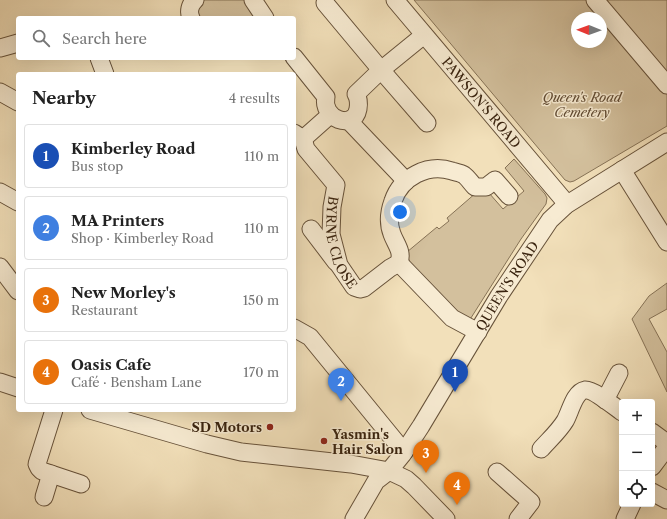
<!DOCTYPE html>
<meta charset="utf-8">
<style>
:root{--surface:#fff;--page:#f6f6f6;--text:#222;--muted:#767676;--line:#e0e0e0;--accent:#8f2418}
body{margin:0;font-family:"Libre Caslon Text",serif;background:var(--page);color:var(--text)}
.controls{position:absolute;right:12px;bottom:12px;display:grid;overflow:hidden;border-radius:4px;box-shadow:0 4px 16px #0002}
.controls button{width:36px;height:36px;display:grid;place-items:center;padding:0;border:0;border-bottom:1px solid var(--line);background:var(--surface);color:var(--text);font:20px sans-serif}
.compass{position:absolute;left:571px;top:12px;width:36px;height:36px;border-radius:50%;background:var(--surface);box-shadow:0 4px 16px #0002;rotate:271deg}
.you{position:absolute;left:400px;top:212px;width:14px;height:14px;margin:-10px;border:3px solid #fff;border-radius:50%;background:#1a73e8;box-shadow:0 0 0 6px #1a73e833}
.badge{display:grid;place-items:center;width:26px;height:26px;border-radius:50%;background:var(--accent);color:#fff;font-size:13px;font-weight:700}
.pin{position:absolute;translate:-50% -33px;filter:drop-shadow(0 1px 2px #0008)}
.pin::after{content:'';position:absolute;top:21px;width:14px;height:12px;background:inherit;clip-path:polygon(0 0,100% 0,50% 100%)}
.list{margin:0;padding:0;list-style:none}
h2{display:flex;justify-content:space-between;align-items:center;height:52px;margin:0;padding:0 16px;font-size:17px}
h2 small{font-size:13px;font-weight:400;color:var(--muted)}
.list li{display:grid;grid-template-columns:26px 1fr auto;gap:12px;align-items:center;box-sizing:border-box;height:64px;margin:0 8px 8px;padding:0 8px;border:1px solid var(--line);border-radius:4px}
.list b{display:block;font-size:15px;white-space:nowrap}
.list p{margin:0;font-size:13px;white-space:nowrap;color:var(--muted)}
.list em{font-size:13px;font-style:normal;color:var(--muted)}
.icon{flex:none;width:22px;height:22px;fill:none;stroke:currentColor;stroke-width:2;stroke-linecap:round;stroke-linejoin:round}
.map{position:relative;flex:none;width:667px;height:519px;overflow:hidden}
.search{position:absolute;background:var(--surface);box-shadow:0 4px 16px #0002;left:16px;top:16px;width:280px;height:44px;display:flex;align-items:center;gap:10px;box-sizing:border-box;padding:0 14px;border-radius:4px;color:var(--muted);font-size:15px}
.panel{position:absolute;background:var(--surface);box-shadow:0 4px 16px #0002;left:16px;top:72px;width:280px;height:340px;border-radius:4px}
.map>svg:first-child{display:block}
.green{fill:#d3c09d;stroke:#867256;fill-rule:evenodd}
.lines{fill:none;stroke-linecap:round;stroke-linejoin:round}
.minor-casing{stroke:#67523a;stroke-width:19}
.minor{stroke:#f7ebd2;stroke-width:17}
.poi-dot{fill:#8f2418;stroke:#f7ebd2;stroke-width:1.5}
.labels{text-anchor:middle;stroke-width:3;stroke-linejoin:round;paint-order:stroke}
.park-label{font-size:13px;font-style:italic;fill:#604a32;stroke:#f7ebd2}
.street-label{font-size:13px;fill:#39230f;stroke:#f7ebd2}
.poi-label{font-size:13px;font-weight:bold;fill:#39230f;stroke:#f7ebd2;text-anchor:end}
</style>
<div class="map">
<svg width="667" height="519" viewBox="0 0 667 519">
<rect width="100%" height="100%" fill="#f2e0ba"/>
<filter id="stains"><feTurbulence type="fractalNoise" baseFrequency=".005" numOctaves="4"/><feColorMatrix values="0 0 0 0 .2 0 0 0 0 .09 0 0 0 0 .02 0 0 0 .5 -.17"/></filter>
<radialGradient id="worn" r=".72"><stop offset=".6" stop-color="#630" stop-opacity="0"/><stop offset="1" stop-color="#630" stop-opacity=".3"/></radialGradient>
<!-- green -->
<path class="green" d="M200,0H245V2L257,18H195Z
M414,0H667V126L574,181L570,182L565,180ZM577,18H601V42H577Z
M514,159L545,194L547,198L546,204L521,239L469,321L465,319L410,265L407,252L437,227L439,229L449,221L447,218L477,192L489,193L503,209L524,191L505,168Z
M667,283V309L649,319L667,352V392L632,319L649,296Z"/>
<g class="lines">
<defs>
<g id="minor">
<path d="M253,0L265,18"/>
<path id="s1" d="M395,0L562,198L566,205"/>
<path d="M595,0L667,85"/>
<path d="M325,3L381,70L427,123"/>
<path d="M191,18C188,12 190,4 195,0"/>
<path d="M0,48L18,43"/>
<path d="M294,57L326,97C321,119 354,131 358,109C359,103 359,99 356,94L381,70L424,35"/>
<path d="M99,58L105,74"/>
<path d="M0,92L18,102"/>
<path d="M348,120L406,181"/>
<path id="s2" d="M294,133L303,139L306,149L336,185L332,207L331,234L339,265L354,287L360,289L364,288L390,268L399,263"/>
<path d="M303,139L330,115"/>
<path d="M622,170L667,242"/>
<path d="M0,192L18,202"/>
<path d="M311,229L336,262"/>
<path d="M399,263C403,251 396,245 392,234C388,224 389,212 393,201C401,177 428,163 452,171C456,172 461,173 464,175C468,178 471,183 475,187H486L495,180L509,196"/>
<path d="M399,263L452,318L478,332"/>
<path d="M0,267L18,291"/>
<path d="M294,328L310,337L404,452"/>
<path d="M0,382L18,388"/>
<path d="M605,400L619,373"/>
<path d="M54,410L37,464L39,468L42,471L81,484"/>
<path d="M90,410L207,444L241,452L351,464L389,471L406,479L414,486L446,519"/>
<path d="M652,432L667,443"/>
<path d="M541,449C549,440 559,431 565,421C570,413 574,392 585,390C593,389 615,407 622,412"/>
<path d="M652,467L667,447"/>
<path d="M497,472L531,502L518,519"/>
<path d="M652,492L667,500"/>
<path d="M44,497L51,474"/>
<path id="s3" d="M354,519L376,481L389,471L402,455L421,426L499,296L550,220L566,205L667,142"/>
<path d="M625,519L632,504"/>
</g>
</defs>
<!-- minor casing -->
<use href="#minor" class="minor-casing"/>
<!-- minor -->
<use href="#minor" class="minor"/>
</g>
<!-- markers -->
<g class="poi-dot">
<circle cx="270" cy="427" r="4"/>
<circle cx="324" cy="441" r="4"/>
</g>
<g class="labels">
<!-- park labels -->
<g class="park-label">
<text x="582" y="102">Queen's Road<tspan x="582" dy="15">Cemetery</tspan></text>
</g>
<!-- street labels -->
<g class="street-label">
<text dy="5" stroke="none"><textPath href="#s1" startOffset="134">PAWSON'S ROAD</textPath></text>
<text dy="5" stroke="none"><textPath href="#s2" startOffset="128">BYRNE CLOSE</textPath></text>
<text dy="5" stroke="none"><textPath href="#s3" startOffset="280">QUEEN'S ROAD</textPath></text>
</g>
<!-- poi labels -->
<g class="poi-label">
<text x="262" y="432">SD Motors</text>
<text x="332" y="439" text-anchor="start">Yasmin's<tspan x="332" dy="15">Hair Salon</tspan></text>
</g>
</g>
<rect width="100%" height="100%" filter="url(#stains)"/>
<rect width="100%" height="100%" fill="url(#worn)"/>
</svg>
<div class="controls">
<button>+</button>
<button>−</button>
<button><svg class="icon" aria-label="locate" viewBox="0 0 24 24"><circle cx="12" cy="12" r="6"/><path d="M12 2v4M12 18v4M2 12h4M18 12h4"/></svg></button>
</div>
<svg class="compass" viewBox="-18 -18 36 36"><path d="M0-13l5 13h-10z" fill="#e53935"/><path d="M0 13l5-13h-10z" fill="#767676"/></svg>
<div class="you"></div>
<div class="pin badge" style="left:455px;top:392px;background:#1a4fb4">1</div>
<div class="pin badge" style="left:341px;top:401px;background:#3f7fe0">2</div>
<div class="pin badge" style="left:426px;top:473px;background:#e8710a">3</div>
<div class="pin badge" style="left:457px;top:505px;background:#e8710a">4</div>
<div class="search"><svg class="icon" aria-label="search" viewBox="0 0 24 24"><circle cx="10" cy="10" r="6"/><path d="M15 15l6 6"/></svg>Search here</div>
<section class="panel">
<h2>Nearby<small>4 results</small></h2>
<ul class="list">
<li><span class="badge" style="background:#1a4fb4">1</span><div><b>Kimberley Road</b><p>Bus stop</p></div><em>110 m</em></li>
<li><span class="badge" style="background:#3f7fe0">2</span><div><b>MA Printers</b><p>Shop · Kimberley Road</p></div><em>110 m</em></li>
<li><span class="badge" style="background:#e8710a">3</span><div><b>New Morley's</b><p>Restaurant</p></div><em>150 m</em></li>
<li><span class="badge" style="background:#e8710a">4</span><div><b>Oasis Cafe</b><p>Café · Bensham Lane</p></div><em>170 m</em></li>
</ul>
</section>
</div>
